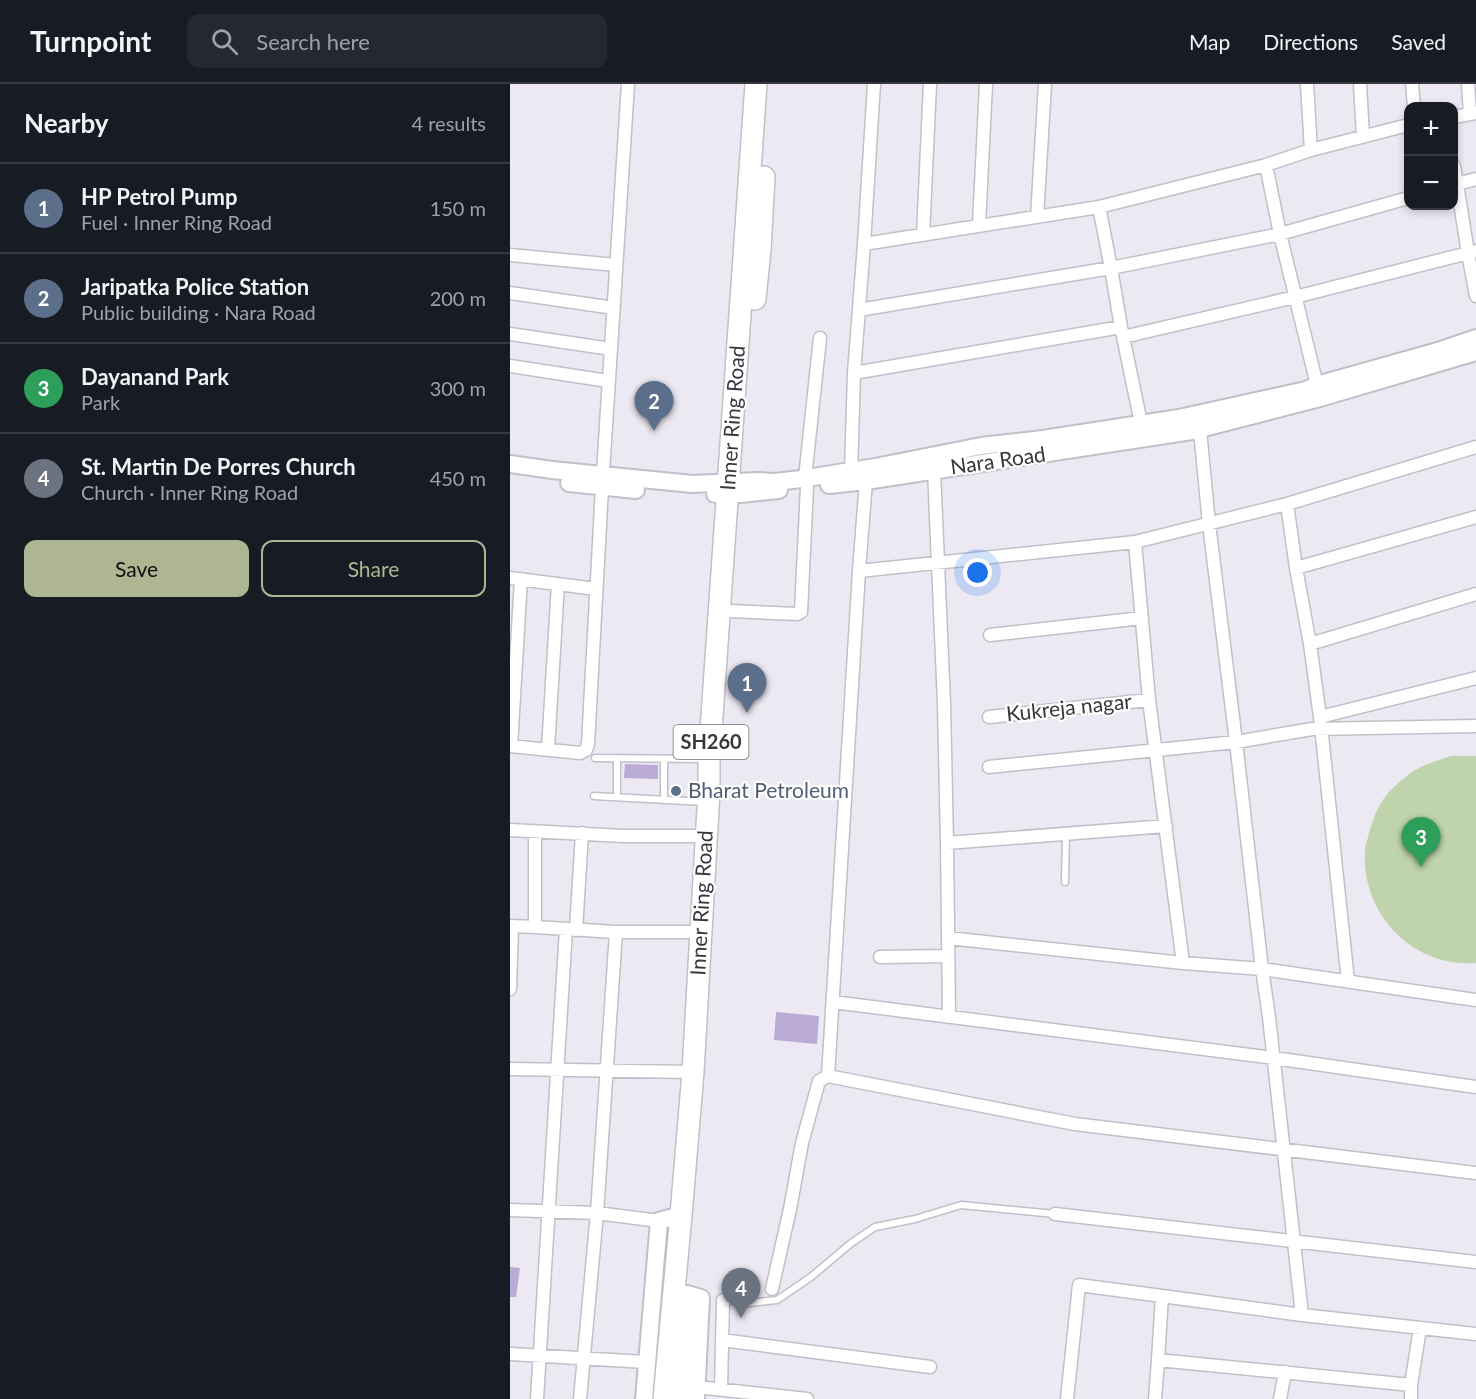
<!DOCTYPE html>
<meta charset="utf-8">
<style>
:root{--surface:#171b24;--page:#242831;--text:#f1f3f6;--muted:#9ea1a6;--line:#363941;--accent:#aeb691}
body{margin:0;font-family:Lato,sans-serif;background:var(--page);color:var(--text)}
.controls{position:absolute;right:18px;top:18px;display:grid;overflow:hidden;border-radius:12px;box-shadow:0 3px 9px #0003}
.controls button{width:54px;height:54px;display:grid;place-items:center;padding:0;border:0;border-bottom:2px solid var(--line);background:var(--surface);color:var(--text);font:30px sans-serif}
.you{position:absolute;left:468px;top:489px;width:21px;height:21px;margin:-15px;border:4px solid #fff;border-radius:50%;background:#1a73e8;box-shadow:0 0 0 9px #1a73e833}
.badge{display:grid;place-items:center;width:39px;height:39px;border-radius:50%;background:var(--accent);color:#fff;font-size:20px;font-weight:700}
.pin{position:absolute;translate:-50% -50px;filter:drop-shadow(0 2px 3px #0008)}
.pin::after{content:'';position:absolute;top:32px;width:21px;height:18px;background:inherit;clip-path:polygon(0 0,100% 0,50% 100%)}
.list{margin:0;padding:0;list-style:none}
h2{display:flex;justify-content:space-between;align-items:center;height:78px;margin:0;padding:0 24px;font-size:26px}
h2 small{font-size:20px;font-weight:400;color:var(--muted)}
.list li{display:grid;grid-template-columns:39px 1fr auto;gap:18px;align-items:center;box-sizing:border-box;height:90px;padding:0 24px;border-top:2px solid var(--line)}
.list b{display:block;font-size:22px;white-space:nowrap}
.list p{margin:0;font-size:20px;white-space:nowrap;color:var(--muted)}
.list em{font-size:20px;font-style:normal;color:var(--muted)}
.actions{display:flex;gap:12px;padding:18px 24px}
.actions a{flex:1;padding:14px 0;border:2px solid var(--accent);border-radius:12px;text-align:center;font-size:21px;color:var(--accent)}
.actions .main{background:var(--accent);color:#111}
.icon{flex:none;width:33px;height:33px;fill:none;stroke:currentColor;stroke-width:2;stroke-linecap:round;stroke-linejoin:round}
.map{position:relative;flex:none;width:966px;height:1315px;overflow:hidden}
header{display:flex;align-items:center;gap:36px;box-sizing:border-box;height:84px;padding:0 30px;background:var(--surface);border-bottom:2px solid var(--line)}
header strong{font-size:28px}
nav{display:flex;gap:33px;margin-inline-start:auto;font-size:21px}
.search{width:420px;height:54px;background:var(--page);display:flex;align-items:center;gap:15px;box-sizing:border-box;padding:0 21px;border-radius:12px;color:var(--muted);font-size:22px}
main{display:flex}
aside{flex:1;background:var(--surface)}
.map>svg:first-child{display:block}
.green{fill:#bfd4ac}
.building{fill:#baaad6}
.lines{fill:none;stroke-linecap:round;stroke-linejoin:round}
.lane-casing{stroke:#c2bfc9;stroke-width:9}
.street-casing{stroke:#c2bfc9;stroke-width:15}
.secondary-casing{stroke:#c2bfc9;stroke-width:20}
.highway-casing{stroke:#c2bfc9;stroke-width:24}
.lane{stroke:#fff;stroke-width:6}
.street{stroke:#fff;stroke-width:12}
.secondary{stroke:#fff;stroke-width:16}
.highway{stroke:#fff;stroke-width:21}
.service-dot{fill:#5c6f8a;stroke:#fff;stroke-width:2}
.labels{text-anchor:middle;stroke-width:4.5;stroke-linejoin:round;paint-order:stroke}
.shield{fill:#fff;stroke:#747376;stroke-width:1.5}
.shield-label{font-size:20px;font-weight:bold;fill:#38373b}
.street-label{font-size:21px;fill:#38373b;stroke:#fff}
.service-label{font-size:21px;fill:#4e5e75;stroke:#fff;text-anchor:start}
</style>
<header>
<strong>Turnpoint</strong>
<div class="search"><svg class="icon" aria-label="search" viewBox="0 0 24 24"><circle cx="10" cy="10" r="6"/><path d="M15 15l6 6"/></svg>Search here</div>
<nav><a>Map</a><a>Directions</a><a>Saved</a></nav>
</header>
<main>
<aside>
<h2>Nearby<small>4 results</small></h2>
<ul class="list">
<li><span class="badge" style="background:#5c6f8a">1</span><div><b>HP Petrol Pump</b><p>Fuel · Inner Ring Road</p></div><em>150 m</em></li>
<li><span class="badge" style="background:#5c6f8a">2</span><div><b>Jaripatka Police Station</b><p>Public building · Nara Road</p></div><em>200 m</em></li>
<li><span class="badge" style="background:#2e9e5b">3</span><div><b>Dayanand Park</b><p>Park</p></div><em>300 m</em></li>
<li><span class="badge" style="background:#6b7280">4</span><div><b>St. Martin De Porres Church</b><p>Church · Inner Ring Road</p></div><em>450 m</em></li>
</ul>
<div class="actions"><a class="main">Save</a><a>Share</a></div>
</aside>
<div class="map">
<svg width="966" height="1315" viewBox="0 0 966 1315">
<rect width="100%" height="100%" fill="#ede9f3"/>
<!-- green -->
<path class="green" d="M941,672H966V879C903,884 851,830 855,767C855,761 858,755 859,749C863,734 870,716 882,705C889,698 898,690 907,685C917,679 930,676 941,672Z"/>
<!-- building -->
<path class="building" d="M115,680L148,681V695L114,694Z
M266,928L309,932L307,960L264,956Z
M0,1183L10,1184L6,1213H0Z"/>
<g class="lines">
<defs>
<path id="lane" d="M85,674L195,675
M84,712L194,718
M107,713V675
M154,716V675
M555,798L556,750
M219,1217L239,1219L267,1216L301,1193L340,1160L365,1143L405,1135L451,1121L545,1130"/>
<path id="street" d="M797,0L801,66
M850,0L853,52
M902,0L904,22
M958,0L960,30
M944,33L966,29
M756,81L770,150L807,301
M944,82L947,100L966,95
M944,101L947,100L958,169L966,212
M589,123L601,184L611,243L631,339
M527,133L535,0
M469,141L476,0
M413,151L420,0
M354,160L589,123L756,81L801,66L898,41
M0,171L106,181
M0,209L104,224
M349,226L601,184L770,150L898,114
M0,250L101,265
M613,253L785,213L966,167
M0,282L98,297
M344,289L611,243
M690,346L699,440L726,658L752,885L759,933L792,1231L966,1250
M966,363L777,420L625,458L639,616L673,879L752,885L966,916
M424,386L434,620L437,759L439,933
M341,387L344,289L354,160L364,0
M295,394L310,254
M356,397L349,487L318,992L565,1040L966,1089
M777,420L786,484L800,560L810,633L838,897
M786,484L966,433
M349,487L625,458
M0,494L86,505
M220,527L287,530L291,528L297,403
M480,551L632,534
M800,560L966,510
M479,633L639,616
M810,633L966,594
M0,662L70,669L76,666L78,660L92,404L118,0
M1,662L11,495
M38,665L48,500
M479,683L726,658L802,645L966,642
M0,746L113,752H196
M25,747V843
M437,759L656,742
M0,842L25,843L106,848
M66,846L72,749
M438,854L673,879
M370,873L438,872
M0,905L2,842
M323,918L764,974L966,1003
M0,985L183,988
M0,1126L87,1129L149,1137
M545,1130L966,1178
M262,1205L280,1125L292,1059L309,997L318,992
M792,1231L652,1212L648,1276L901,1301L910,1244
M212,1256L420,1283
M0,1270L136,1278
M187,1303L297,1315
M211,1305L213,1216
M27,1315L56,845
M70,1315L87,1129L106,848H191
M557,1315L569,1201L652,1212
M645,1315L648,1276
M770,1315L775,1288
M901,1315V1301"/>
<path id="secondary" d="M0,380L42,386L182,400L248,397L265,398L291,395L365,383L471,362L533,355L669,334L796,306L807,301L928,267L966,254
M59,399L126,406
M319,401L356,397L682,347L810,314L966,268
M205,410H231L269,406
M177,1210L191,1214L186,1315
M134,1315L149,1137L171,1131"/>
<path id="highway" d="M245,215L250,166L254,93
M154,1315L171,1131L183,988L199,707V675L246,0
M171,1315L176,1227"/>
</defs>
<!-- lane casing -->
<use href="#lane" class="lane-casing"/>
<!-- street casing -->
<use href="#street" class="street-casing"/>
<!-- secondary casing -->
<use href="#secondary" class="secondary-casing"/>
<!-- highway casing -->
<use href="#highway" class="highway-casing"/>
<!-- lane -->
<use href="#lane" class="lane"/>
<!-- street -->
<use href="#street" class="street"/>
<!-- secondary -->
<use href="#secondary" class="secondary"/>
<!-- highway -->
<use href="#highway" class="highway"/>
</g>
<!-- markers -->
<circle class="service-dot" cx="166" cy="707" r="6"/>
<g class="labels">
<!-- shield labels -->
<rect class="shield" x="163.5" y="641" width="75" height="34" rx="4.5"/>
<g class="shield-label">
<text x="201" y="665">SH260</text>
</g>
<!-- street labels -->
<g class="street-label">
<text transform="translate(223 334) rotate(-86)" y="7">Inner Ring Road</text>
<text transform="translate(488 377) rotate(-8)" y="7">Nara Road</text>
<text transform="translate(559 624) rotate(-6)" y="7">Kukreja nagar</text>
<text transform="translate(192 819) rotate(-87)" y="7">Inner Ring Road</text>
</g>
<!-- service labels -->
<g class="service-label">
<text x="178" y="714">Bharat Petroleum</text>
</g>
</g>
</svg>
<div class="controls">
<button>+</button>
<button>−</button>
</div>
<div class="you"></div>
<div class="pin badge" style="left:237px;top:629px;background:#5c6f8a">1</div>
<div class="pin badge" style="left:144px;top:347px;background:#5c6f8a">2</div>
<div class="pin badge" style="left:911px;top:783px;background:#2e9e5b">3</div>
<div class="pin badge" style="left:231px;top:1234px;background:#6b7280">4</div>
</div>
</main>
